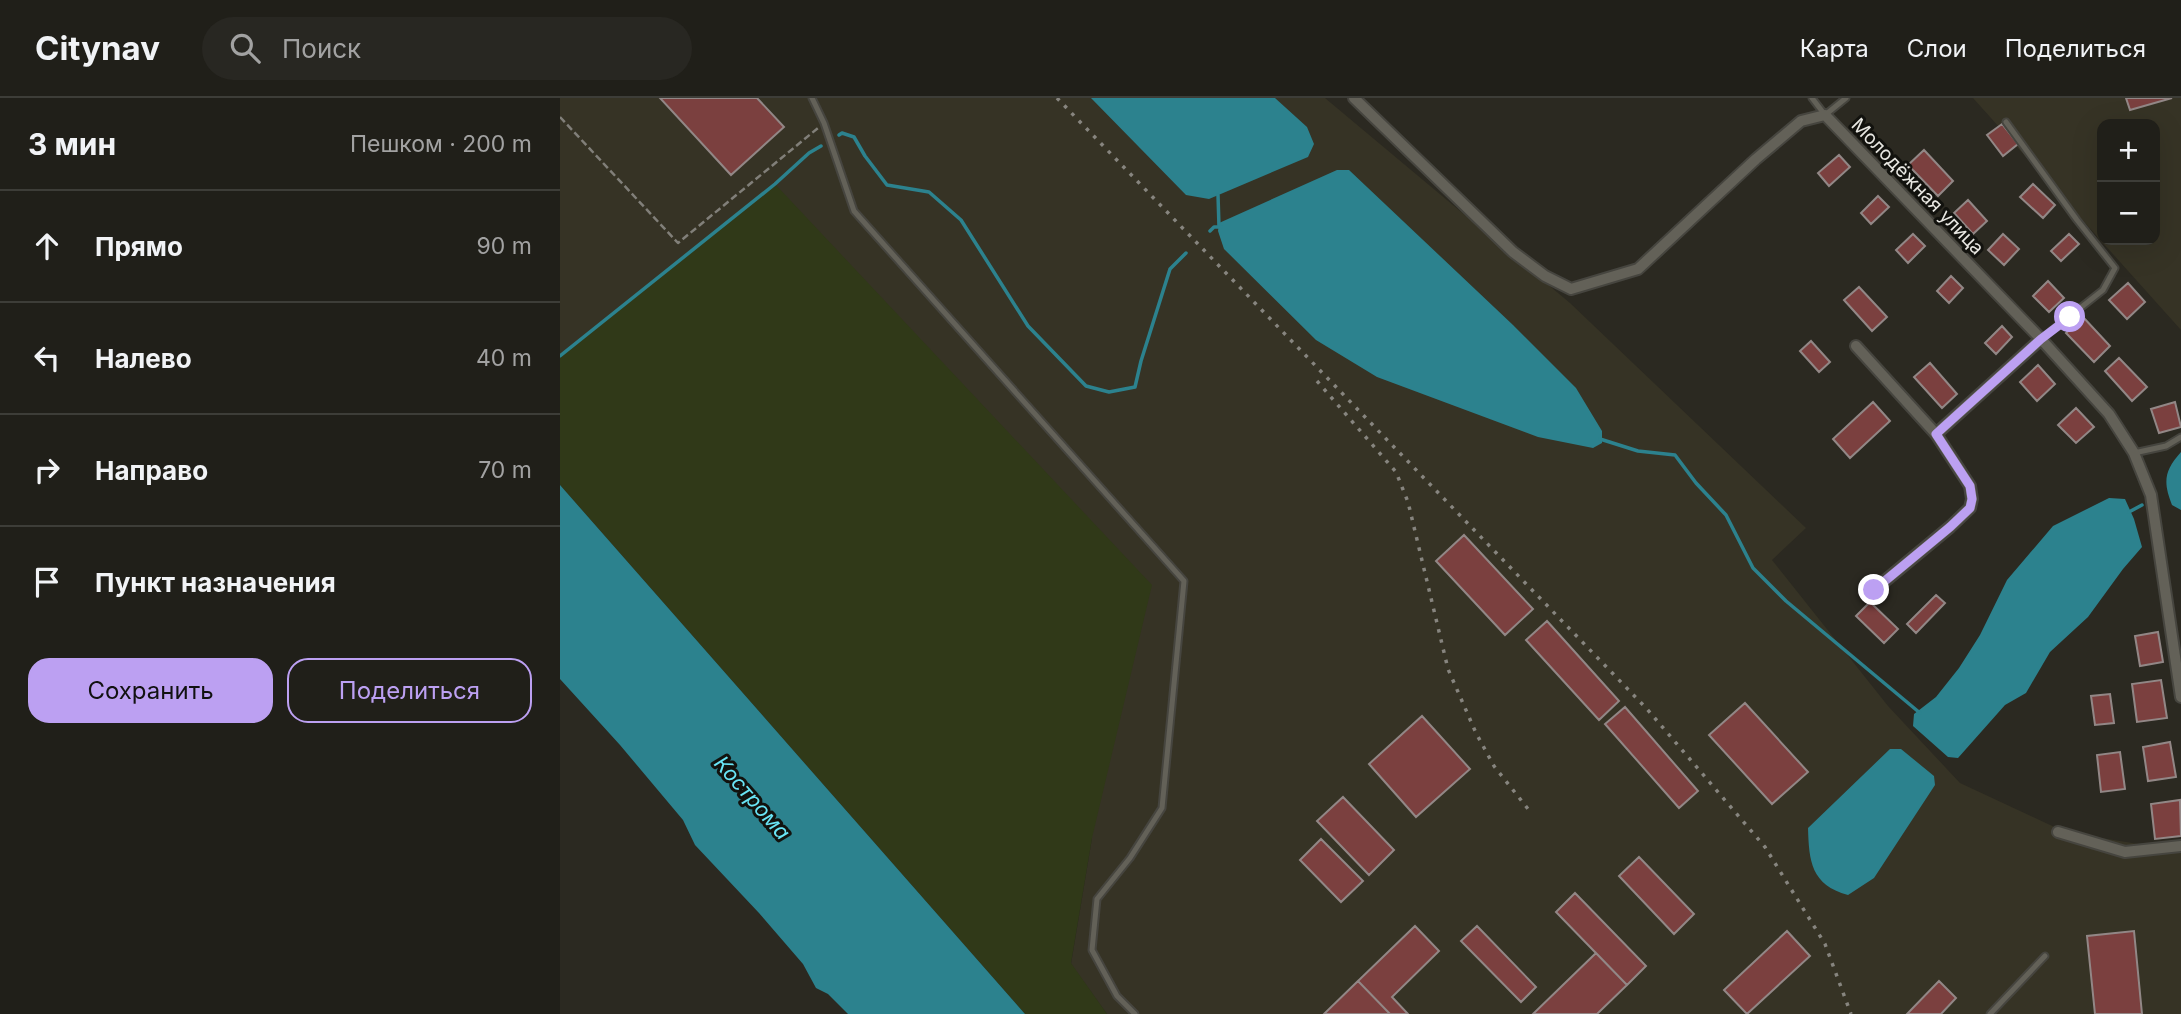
<!DOCTYPE html>
<html lang="ru">
<meta charset="utf-8">
<style>
:root{--surface:#201f19;--page:#282722;--text:#f1f3f6;--muted:#a2a2a2;--line:#3d3d38;--accent:#bca0f2}
body{margin:0;font-family:Inter,sans-serif;background:var(--page);color:var(--text)}
.controls{position:absolute;right:21px;top:21px;display:grid;overflow:hidden;border-radius:14px;box-shadow:0 7px 28px #0002}
.controls button{width:63px;height:63px;display:grid;place-items:center;padding:0;border:0;border-bottom:2px solid var(--line);background:var(--surface);color:var(--text);font:35px sans-serif}
.stop{position:absolute;width:21px;height:21px;margin:-16px;border:5px solid #bca0f2;border-radius:50%;background:#fff}
.stop.end{background:#bca0f2;border-color:#fff;box-shadow:0 2px 7px #0008}
.list{margin:0;padding:0;list-style:none}
h2{display:flex;justify-content:space-between;align-items:center;height:91px;margin:0;padding:0 28px;font-size:30px}
h2 small{font-size:23px;font-weight:400;color:var(--muted)}
.list li{display:grid;grid-template-columns:46px 1fr auto;gap:21px;align-items:center;box-sizing:border-box;height:112px;padding:0 28px;border-top:2px solid var(--line)}
.list b{display:block;font-size:26px;white-space:nowrap}
.list em{font-size:23px;font-style:normal;color:var(--muted)}
.actions{display:flex;gap:14px;padding:21px 28px}
.actions a{flex:1;padding:16px 0;border:2px solid var(--accent);border-radius:21px;text-align:center;font-size:24px;color:var(--accent)}
.actions .main{background:var(--accent);color:#111}
.icon{flex:none;width:38px;height:38px;fill:none;stroke:currentColor;stroke-width:2;stroke-linecap:round;stroke-linejoin:round}
.map{position:relative;flex:none;width:1621px;height:916px;overflow:hidden}
header{display:flex;align-items:center;gap:42px;box-sizing:border-box;height:98px;padding:0 35px;background:var(--surface);border-bottom:2px solid var(--line)}
header strong{font-size:33px}
nav{display:flex;gap:38px;margin-inline-start:auto;font-size:24px}
.search{width:490px;height:63px;background:var(--page);display:flex;align-items:center;gap:18px;box-sizing:border-box;padding:0 24px;border-radius:38px;color:var(--muted);font-size:26px}
main{display:flex}
aside{flex:1;background:var(--surface)}
.map>svg:first-child{display:block}
.built{fill:#363325;fill-rule:evenodd}
.green{fill:#303918}
.water{fill:#2c828e}
.lines{fill:none;stroke-linecap:round;stroke-linejoin:round}
.stream{stroke:#2c828e;stroke-width:3.5}
.building{fill:#7b403f;stroke:#928786;stroke-width:2}
.lane-casing{stroke:#46453f;stroke-width:9}
.street-casing{stroke:#46453f;stroke-width:14}
.path{stroke:#817f79;stroke-width:2.5;stroke-dasharray:7 3.5;stroke-linecap:butt}
.lane{stroke:#636158;stroke-width:5}
.street{stroke:#636158;stroke-width:10}
.rail{stroke:#87857f;stroke-width:3.5;stroke-dasharray:3.5 7;stroke-linecap:butt}
.route{stroke:#bca0f2;stroke-width:9}
.labels{text-anchor:middle;stroke-width:6;stroke-linejoin:round;paint-order:stroke}
.street-label{font-size:19px;fill:#e8e7e2;stroke:#12120e}
.water-label{font-size:21px;font-style:italic;fill:#69e5f6;stroke:#12120e}
</style>
<header>
<strong>Citynav</strong>
<div class="search"><svg class="icon" aria-label="search" viewBox="0 0 24 24"><circle cx="10" cy="10" r="6"/><path d="M15 15l6 6"/></svg>Поиск</div>
<nav><a>Карта</a><a>Слои</a><a>Поделиться</a></nav>
</header>
<main>
<aside>
<h2>3 мин<small>Пешком · 200 m</small></h2>
<ul class="list">
<li><svg class="icon" aria-label="ahead" viewBox="0 0 24 24"><path d="M12 20V5M6 11l6-6 6 6"/></svg><div><b>Прямо</b></div><em>90 m</em></li>
<li><svg class="icon" aria-label="left" viewBox="0 0 24 24"><path d="M17 20v-9H6M10 6l-5 5 5 5"/></svg><div><b>Налево</b></div><em>40 m</em></li>
<li><svg class="icon" aria-label="right" viewBox="0 0 24 24"><path d="M7 20v-9h11M14 6l5 5-5 5"/></svg><div><b>Направо</b></div><em>70 m</em></li>
<li><svg class="icon" aria-label="arrive" viewBox="0 0 24 24"><path d="M6 21V4h12l-3 4 3 4H6"/></svg><div><b>Пункт назначения</b></div></li>
</ul>
<div class="actions"><a class="main">Сохранить</a><a>Поделиться</a></div>
</aside>
<div class="map">
<svg width="1621" height="916" viewBox="0 0 1621 916">
<rect width="100%" height="100%" fill="#2b2921"/>
<!-- built -->
<path class="built" d="M0,0H765L1010,205L1246,430L1212,462L1328,608L1400,685L1505,734L1621,753V916H547L511,866L532,740L215,87L0,258Z
M1413,0H1621V232ZM1542,26H1595V142H1542Z"/>
<!-- green -->
<path class="green" d="M215,86L592,487L532,740L511,865L547,916H465L0,387V258Z"/>
<!-- water -->
<path class="water" d="M531,0H715L747,29L754,46L748,59L649,101L626,97Z
M777,72H789L953,227L1016,290L1042,333V345L1033,350L978,339L817,279L756,242L664,151L658,133L659,125Z
M1621,354V412L1612,407C1603,384 1604,373 1621,354Z
M0,387L465,916H288L268,896L256,890L243,866L199,815L135,747L123,722L60,647L0,581Z
M1549,400L1565,401L1574,421L1582,449L1563,471L1528,519L1490,554L1466,595L1445,607L1398,660L1388,659L1353,628L1354,616L1376,599L1399,570L1420,537L1447,482L1493,428Z
M1330,651H1341L1374,678L1375,687L1314,780L1288,797C1251,787 1249,763 1248,730Z"/>
<g class="lines">
<!-- stream -->
<path class="stream" d="M279,37L282,35L294,39L305,58L327,87L369,94L401,122L468,228L526,288L549,294L575,289L581,263L610,171L626,155
M658,97L659,129
M650,133L654,129H661
M0,258L215,86L249,55L261,48
M1040,341L1078,353L1115,357L1136,385L1166,417L1193,470L1226,503L1360,615
M1569,414L1582,407"/>
</g>
<!-- building -->
<path class="building" d="M100,0H197L224,29L171,77Z
M1566,0H1612L1570,12Z
M1442,26L1458,46L1443,58L1427,37Z
M1364,52L1393,83L1378,98L1348,67Z
M1279,57L1290,69L1269,88L1258,75Z
M1473,86L1495,107L1483,120L1460,99Z
M1318,98L1329,109L1311,126L1301,115Z
M1408,102L1427,123L1413,136L1394,115Z
M1353,136L1365,148L1348,165L1336,152Z
M1443,136L1459,151L1444,167L1428,152Z
M1509,136L1519,146L1501,163L1491,153Z
M1391,178L1403,190L1389,205L1377,193Z
M1488,183L1504,200L1489,214L1473,198Z
M1568,185L1585,204L1567,221L1549,202Z
M1299,189L1327,219L1312,233L1284,202Z
M1523,219L1550,248L1534,264L1506,235Z
M1442,228L1452,239L1436,256L1425,245Z
M1251,243L1270,264L1259,274L1240,253Z
M1559,260L1587,289L1572,303L1545,273Z
M1370,265L1397,296L1382,310L1354,279Z
M1478,267L1495,286L1477,303L1460,284Z
M1313,304L1330,323L1290,360L1273,341Z
M1615,304L1621,329L1599,335L1591,311Z
M1516,310L1534,329L1516,345L1498,327Z
M904,437L973,511L945,537L876,463Z
M1376,497L1385,505L1356,535L1347,526Z
M1310,504L1338,531L1324,545L1296,518Z
M987,523L1059,603L1039,622L966,542Z
M1598,534L1603,564L1580,568L1575,538Z
M1601,582L1607,620L1577,624L1572,586Z
M1550,596L1554,625L1535,627L1531,598Z
M1185,605L1248,674L1212,706L1149,637Z
M1065,609L1138,693L1119,710L1045,626Z
M862,618L910,671L856,719L809,666Z
M1610,644L1616,679L1588,683L1583,649Z
M1560,654L1565,691L1541,694L1537,657Z
M783,699L834,752L809,777L757,723Z
M1620,702L1621,738L1595,741L1591,706Z
M761,741L803,783L781,804L740,762Z
M1079,759L1134,816L1114,836L1059,778Z
M1015,795L1086,868L1067,887L996,814Z
M855,828L879,853L832,899L848,916H830L798,883Z
M917,828L976,889L961,904L901,843Z
M1227,833L1250,858L1187,916L1164,892Z
M1574,833L1582,916H1535L1527,838Z
M1036,855L1067,887L1037,916H973Z
M798,883L830,916H764Z
M1379,883L1396,900L1381,916H1347Z"/>
<g class="lines">
<defs>
<path id="lane" d="M252,0L264,25L294,113L624,483L602,710L570,760L537,801L532,852L557,898L575,916
M1252,0L1265,17L1286,0
M1446,24L1517,122L1555,170L1543,192L1481,241
M1574,355L1606,348L1621,339
M1430,916L1485,858"/>
<path id="street" d="M794,0L953,154L985,178L1011,191L1078,171L1196,61L1241,23L1265,17L1481,241L1549,316L1574,355L1591,397L1621,599
M1296,248L1376,336L1481,241
M1314,492L1390,429L1410,410L1412,401L1410,388L1376,336
M1498,734L1565,754L1621,748"/>
</defs>
<!-- lane casing -->
<use href="#lane" class="lane-casing"/>
<!-- street casing -->
<use href="#street" class="street-casing"/>
<!-- path -->
<path class="path" d="M0,19L118,145L258,30"/>
<!-- lane -->
<use href="#lane" class="lane"/>
<!-- street -->
<use href="#street" class="street"/>
<!-- rail -->
<path class="rail" d="M497,0L1087,611L1205,749L1265,846L1291,916
M757,283L836,374L848,404L888,571L916,635L934,668L972,716"/>
</g>
<g class="lines">
<!-- route -->
<path class="route" d="M1314,492L1390,429L1410,410L1412,401L1410,388L1376,336L1481,241L1510,219"/>
</g>
<g class="labels">
<!-- street labels -->
<g class="street-label">
<text transform="translate(1358 88) rotate(46)" y="7">Молодёжная улица</text>
</g>
<!-- water labels -->
<g class="water-label">
<text transform="translate(192 700) rotate(49)" y="7">Кострома</text>
</g>
</g>
</svg>
<div class="controls">
<button>+</button>
<button>−</button>
</div>
<div class="stop" style="left:1510px;top:219px"></div>
<div class="stop end" style="left:1314px;top:492px"></div>
</div>
</main>
